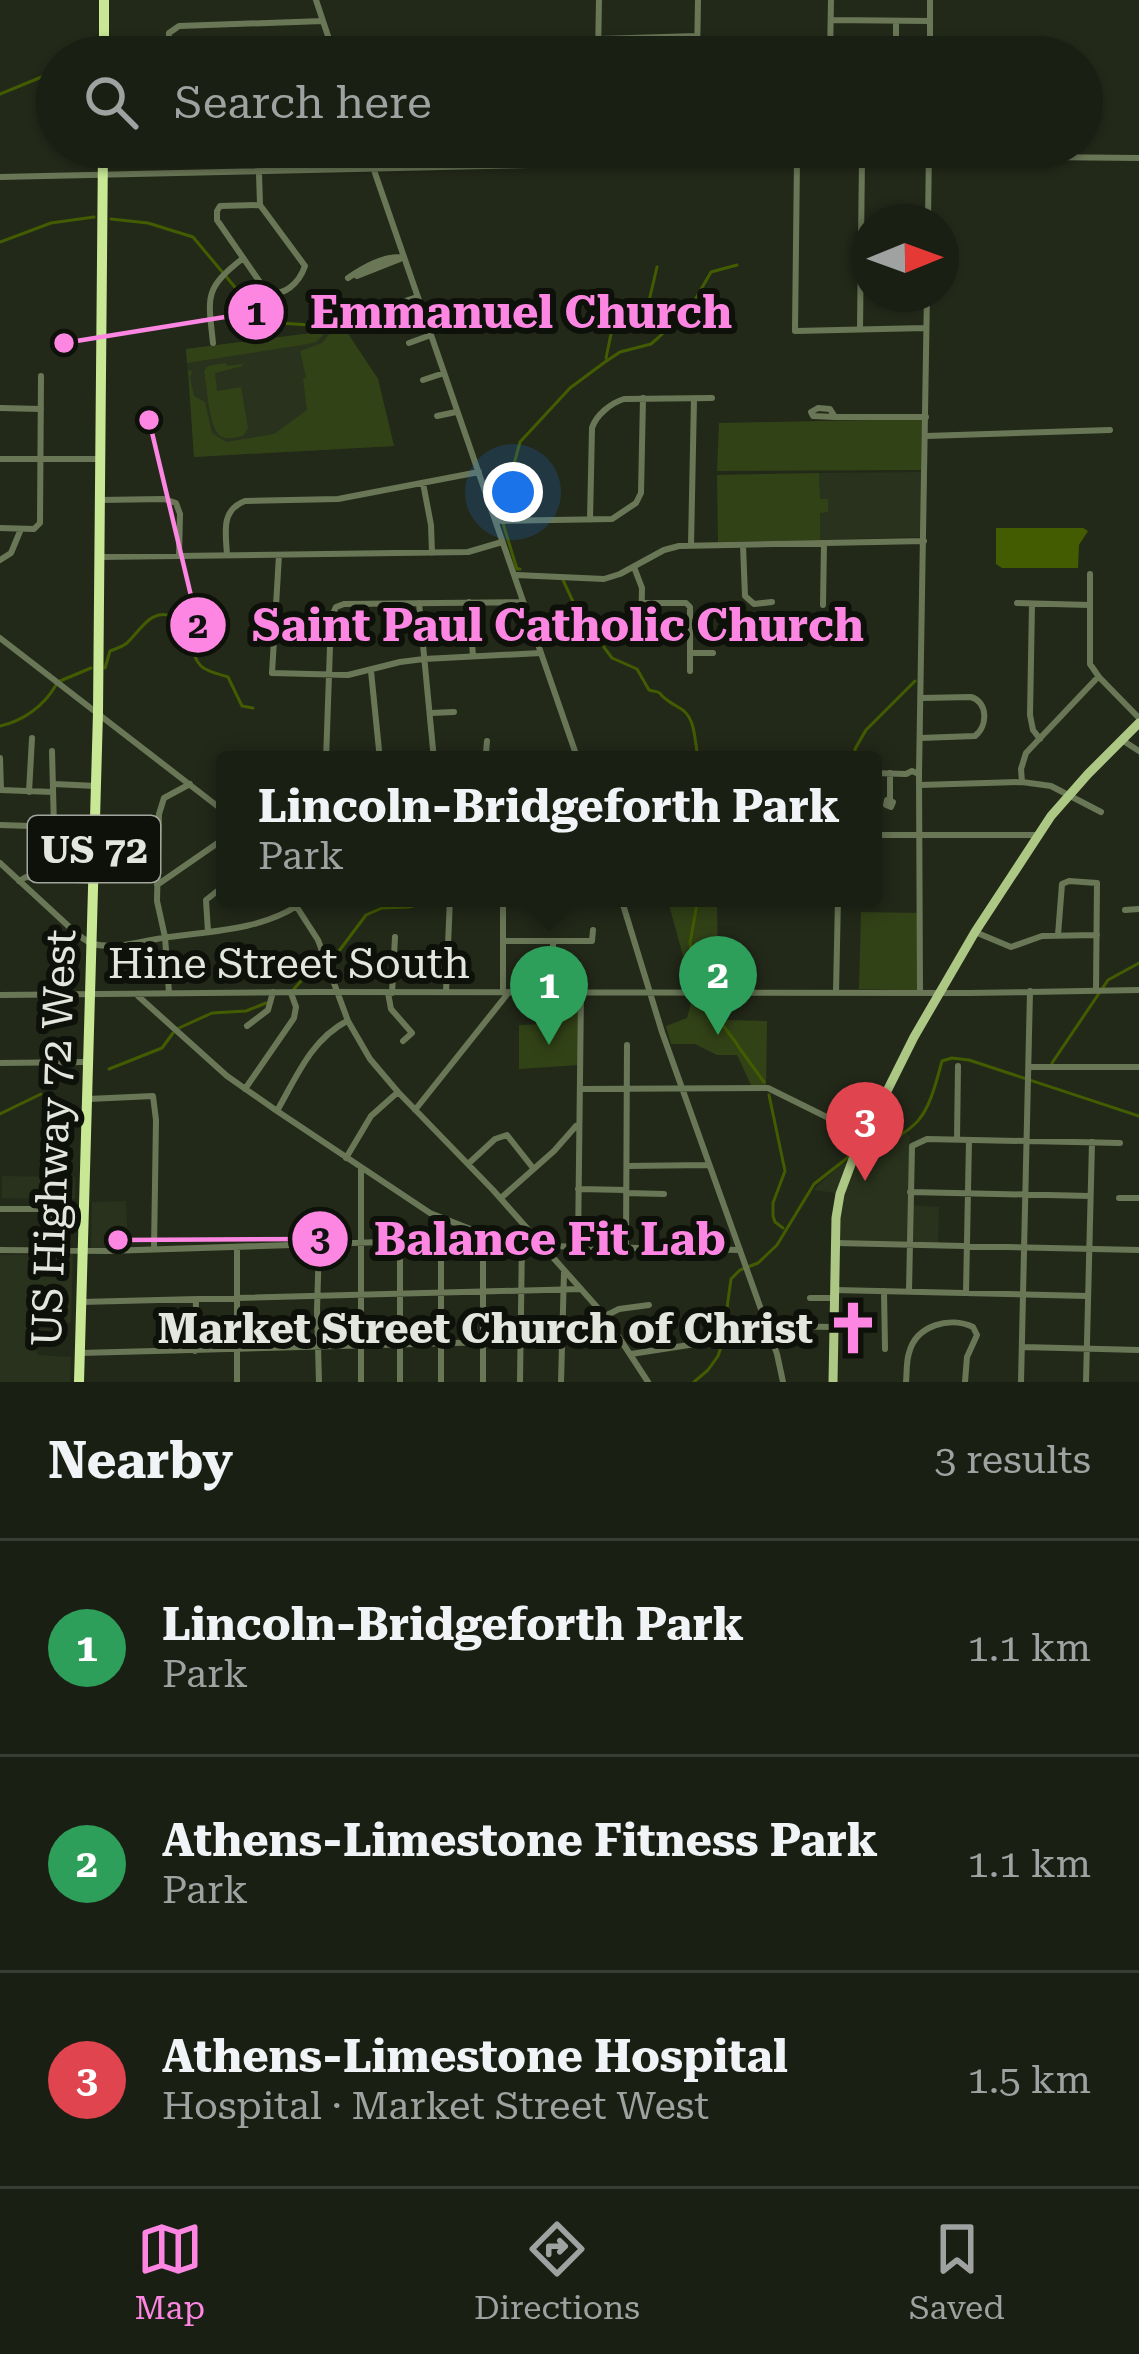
<!DOCTYPE html>
<meta charset="utf-8">
<style>
:root{--surface:#1a1f13;--page:#23271c;--text:#f1f3f6;--muted:#9fa2a0;--line:#383d33;--accent:#fd86e2}
body{margin:0;font-family:"Roboto Serif",serif;background:var(--page);color:var(--text)}
.compass{position:absolute;left:851px;top:204px;width:108px;height:108px;border-radius:50%;background:var(--surface);box-shadow:0 3px 9px #0004;rotate:89deg}
.you{position:absolute;left:513px;top:492px;width:42px;height:42px;margin:-30px;border:9px solid #fff;border-radius:50%;background:#1a73e8;box-shadow:0 0 0 18px #1a73e833}
.badge{display:grid;place-items:center;width:78px;height:78px;border-radius:50%;background:var(--accent);color:#fff;font-size:39px;font-weight:700}
.pin{position:absolute;translate:-50% -99px;filter:drop-shadow(0 3px 6px #0008)}
.pin::after{content:'';position:absolute;top:63px;width:42px;height:36px;background:inherit;clip-path:polygon(0 0,100% 0,50% 100%)}
.popup{position:absolute;left:216px;top:751px;width:666px;height:156px;box-sizing:border-box;display:grid;place-content:center;border-radius:12px;background:var(--surface);filter:drop-shadow(0 3px 9px #0005);font-size:39px;white-space:nowrap;color:var(--muted)}
.popup b{font-size:45px;color:var(--text)}
.popup::after{content:'';position:absolute;left:50%;top:100%;margin-left:-24px;border:24px solid transparent;border-top-color:var(--surface)}
.list{margin:0;padding:0;list-style:none}
h2{display:flex;justify-content:space-between;align-items:center;height:156px;margin:0;padding:0 48px;font-size:51px}
h2 small{font-size:39px;font-weight:400;color:var(--muted)}
.list li{display:grid;grid-template-columns:78px 1fr auto;gap:36px;align-items:center;box-sizing:border-box;height:216px;padding:0 48px;border-top:3px solid var(--line)}
.list b{display:block;font-size:45px;white-space:nowrap}
.list p{margin:0;font-size:39px;white-space:nowrap;color:var(--muted)}
.list em{font-size:39px;font-style:normal;color:var(--muted)}
.icon{flex:none;width:66px;height:66px;fill:none;stroke:currentColor;stroke-width:2;stroke-linecap:round;stroke-linejoin:round}
.map{position:relative;flex:none;width:1139px;height:1382px;overflow:hidden}
.search{position:absolute;background:var(--surface);box-shadow:0 3px 9px #0004;left:36px;right:36px;top:36px;height:132px;display:flex;align-items:center;gap:30px;box-sizing:border-box;padding:0 42px;border-radius:66px;color:var(--muted);font-size:45px}
.sheet{height:804px;background:var(--surface)}
nav{display:flex;justify-content:space-around;align-items:center;box-sizing:border-box;height:168px;border-top:3px solid var(--line);background:var(--surface);font-size:33px;color:var(--muted)}
nav a{display:grid;justify-items:center;gap:6px}
nav .on{color:var(--accent)}
.map>svg:first-child{display:block}
.built{fill:#29321c}
.green{fill:#324217}
.water{fill:#435c01}
.lines{fill:none;stroke-linecap:round;stroke-linejoin:round}
.stream{stroke:#435c01;stroke-width:3}
.minor{stroke:#6a7757;stroke-width:6}
.major{stroke:#adc885;stroke-width:9}
.highway{stroke:#c8e896;stroke-width:10}
.labels{text-anchor:middle;stroke-width:12;stroke-linejoin:round;paint-order:stroke}
.shield{fill:#0e110a;stroke:#a2a69d;stroke-width:3}
.shield-label{font-size:39px;font-weight:bold;fill:#e2e6dc}
.street-label{font-size:42px;fill:#e2e6dc;stroke:#0e110a}
.poi-label{font-size:42px;font-weight:bold;fill:#e2e6dc;stroke:#0e110a;text-anchor:end}
.leader{fill:none;stroke:#fd86e2;stroke-width:4.5}
.callout-dot{fill:#fd86e2;stroke:#0e110a;stroke-width:4.5}
.mark-label{font-size:36px;text-anchor:middle;font-weight:bold;fill:#111}
.callout-label{font-size:45px;text-anchor:middle;font-weight:bold;fill:#fd86e2;stroke:#0e110a;stroke-width:12;stroke-linejoin:round;paint-order:stroke}
</style>
<div class="map">
<svg width="1139" height="1382" viewBox="0 0 1139 1382">
<rect width="100%" height="100%" fill="#232919"/>
<!-- built -->
<path class="built" d="M345,329L378,379L394,446L194,457L186,349Z
M921,472V537L820,540L819,473Z
M879,1120L898,1123L910,1137L908,1205L939,1207L938,1244L841,1241L839,1222L844,1194L813,1190L843,1163L860,1158Z
M2,1176L75,1177V1199H53V1207L42,1208L41,1199L2,1198Z
M126,1201L128,1249H91L92,1202Z
M73,1254L71,1323H38L37,1355L71,1357L70,1382H0V1255Z"/>
<!-- green -->
<path class="green" d="M345,329L378,379L394,446L194,457L188,369L192,372L190,378L194,396L205,402L212,433L226,442L274,434L307,410L303,379L306,377L300,351L322,343L332,331Z
M327,331L316,342L308,344L187,363L186,349Z
M226,363L227,366L242,364L243,366L215,373L217,391L241,387L248,428L243,436C236,437 228,440 222,437C208,431 207,382 204,371L208,366Z
M922,419L921,470L717,471L719,423Z
M819,473L820,499H828V512L820,513V540L718,542L717,475Z
M667,898H717L718,968L728,969V988H692Z
M861,912L918,913L917,990L859,989Z
M563,996L580,997L579,1065L519,1069V1025L562,1023Z
M693,996H727V1020L767,1021L766,1087H752L737,1055H717L695,1044H671L666,1026L687,1018Z"/>
<!-- water -->
<path class="water" d="M996,528H1083L1088,531L1079,545L1078,568H1002L996,564Z"/>
<g class="lines">
<!-- stream -->
<path class="stream" d="M112,53L165,54
M171,55L278,54
M95,57L96,52
M0,94L44,76L57,74
M111,219L148,223L193,237L264,322L325,326L328,323
M0,242L51,223L94,217
M606,358L611,334L619,320L649,301L657,267
M520,569H517L497,504L508,486L520,442L570,388L605,362L620,352L651,344L658,338L692,305L711,272L737,265
M563,580L575,606L606,650L612,658L637,669L649,690C666,694 654,690 667,700C672,704 679,707 684,711C697,723 694,745 699,760
M105,668L110,651C116,649 122,647 127,643C141,630 151,607 174,617C196,625 187,652 201,666C207,672 219,674 228,677L242,706L253,708
M60,681L91,668
M0,726C23,721 44,706 56,685
M856,755L855,749L866,730L915,681
M698,898L690,943L699,988
M330,963L366,915L382,908L409,907L443,898
M294,989L308,973L324,965
M700,996L720,1022
M722,1024L737,1044
M179,1028L212,1013L246,1011L266,1003
M738,1046L764,1082
M1052,1063L1108,980L1139,963
M109,1069L162,1048L173,1033
M769,1095L785,1171L773,1203V1216L775,1222L783,1228
M0,1114L41,1094
M861,1152C920,1130 926,1122 942,1061L952,1058L969,1060L1139,1116
M694,1382L708,1370L718,1356L722,1344L731,1279L740,1270L758,1263L777,1245L814,1184L851,1155"/>
<!-- minor -->
<path class="minor" d="M316,0L335,57
M831,20L930,21
M598,39L697,36
M168,57L169,33L179,26L323,21
M598,57L599,0
M697,57L698,0
M830,57L831,0
M896,57V21
M930,57V0
M366,147L578,760
M797,159L795,331L925,328
M259,173L260,205L305,266C299,283 284,298 266,291L217,220V211L220,206L260,205
M0,177L928,156L1139,158
M928,222L929,147
M357,276L400,259
M348,278C364,267 383,256 403,257
M384,308L417,297
M860,329L862,159
M213,343C208,296 204,289 242,259
M409,343L431,335
M423,380L444,373
M0,408L41,409
M818,408L830,409L835,417L813,416L811,412Z
M437,416L456,412
M835,417H926
M926,436L1110,430
M0,459H98
M423,483L431,525L432,553
M100,500L164,499L176,503L180,514L179,556
M590,520L592,428C596,415 611,403 624,399L712,398
M496,521L612,519L636,503L641,493L643,398
M0,528L34,529L40,523L41,376
M691,545L694,399
M743,545L745,596L754,604L772,602
M227,555C226,534 220,510 245,501L338,499L479,472
M279,555L272,673L348,675L400,662L424,659L541,653
M100,557L468,552L502,542
M0,560L11,553L21,529
M634,567L642,588L641,638L637,644
M1090,574V664L1099,677L1139,718
M516,575L604,579L620,574L664,550L679,546L924,541
M469,602L473,656
M419,603L434,760
M642,603H686L690,607V671
M1017,603L1089,605
M1032,604L1030,715L1033,730L1040,739
M823,605L824,543
M0,638L225,812
M690,653H713
M371,671L380,760
M431,713L454,712
M920,738L975,736C988,726 988,702 971,697L921,698
M1122,740L1139,751
M52,751L54,827
M0,758L1,790
M326,760L331,618L336,607L344,604L523,602
M435,760L481,758L486,753L487,741
M873,773L906,774L912,771L919,774
M890,773V800
M1022,782L1021,769L1026,753L1098,677
M54,784L96,786
M920,785L1022,782L1051,786L1101,812
M0,790L53,792
M29,792L32,738
M887,800L893,802L891,807L886,805Z
M0,825L92,828
M873,835H1037
M0,863L77,934C81,937 89,943 93,944C117,950 145,940 169,937C212,931 259,930 297,906
M19,881L26,877L92,881
M157,885L225,838
M291,898L318,940L348,1021L370,1059L398,1092L493,1190L605,1316L648,1382
M503,898V992
M621,898L662,1032L777,1354L783,1382
M1125,910L1139,909
M208,932L206,900L225,885
M975,932L1011,947L1042,936L1097,935
M1058,935L1062,884L1069,881L1097,883L1096,990
M504,941H592L593,930
M553,991V941
M446,992L450,898
M836,992L838,898
M920,992L919,774L927,294
M169,993L165,937L157,901L159,814L164,798L190,784
M388,993L391,1009L412,1033L403,1041
M392,993L395,937
M0,995L316,992L969,993L1139,990
M138,996L227,1076L277,1111L430,1213L483,1234V1382
M247,1026L268,1010L273,992
M0,1063L86,1062
M1029,1067H1139
M245,1089L294,1018L296,1007L291,993
M581,1089L768,1088L865,1136
M88,1099L153,1096L156,1120L154,1249
M415,1110L509,992
M277,1111C297,1076 311,1040 347,1021
M957,1139L958,1066
M346,1158L371,1116L398,1092
M468,1164L495,1139L507,1135L533,1168
M627,1166L709,1165
M361,1170V1382
M578,1189L626,1190
M910,1192L1090,1196
M626,1193L664,1194
M501,1198L554,1151L576,1126
M1119,1198H1139
M0,1209H53L52,1250
M400,1243V1382
M836,1243L1139,1250
M319,1245L317,1310L319,1382
M543,1246L740,1250
M578,1246L581,992
M626,1247L627,1045
M237,1248V1382
M0,1250L107,1251L535,1237
M835,1290L1088,1296
M884,1291L885,1349
M909,1291L912,1146L927,1139L1120,1143
M966,1293L969,1140
M810,1298H834
M81,1302L581,1289
M605,1316L619,1309L649,1305
M1023,1347L1139,1350
M195,1351L196,1300
M80,1353L562,1340
M631,1354L689,1345L767,1326L834,1327
M441,1382V1242
M520,1382L522,1239
M561,1382L564,1272
M906,1382C907,1373 906,1362 909,1353C916,1325 950,1316 973,1327L977,1335L967,1357L965,1382
M1021,1382L1030,991
M1086,1382L1092,1142"/>
<!-- major -->
<path class="major" d="M833,1382L836,1218L840,1194L853,1159L914,1037L975,932L1051,816L1088,774L1139,723"/>
<!-- highway -->
<path class="highway" d="M104,57V0
M79,1382L98,713L103,147"/>
</g>
<!-- icons -->
<defs>
<symbol id="church-bare" viewBox="-9 -9 18 18"><path d="M-1.2-6h2.4v3.5h3.3v2.4h-3.3V6h-2.4V-.1h-3.3v-2.4h3.3Z" fill="#fd86e2" stroke="#0e110a" stroke-width="2.5" paint-order="stroke"/></symbol>
</defs>
<g fill-rule="evenodd">
<use href="#church-bare" x="815" y="1290" width="76" height="76"/>
</g>
<g class="labels">
<!-- shield labels -->
<rect class="shield" x="28" y="816" width="132" height="66" rx="9"/>
<g class="shield-label">
<text x="94" y="863">US 72</text>
</g>
<!-- street labels -->
<g class="street-label">
<text x="289" y="978">Hine Street South</text>
<text transform="translate(53 1138) rotate(-88)" y="15">US Highway 72 West</text>
</g>
<!-- poi labels -->
<g class="poi-label">
<text x="813" y="1343">Market Street Church of Christ</text>
</g>
</g>
<!-- callouts -->
<path class="leader" d="M64 343L256 312M149 420L198 625M118 1240L320 1239"/>
<g class="callout-dot">
<circle cx="64" cy="343" r="12"/>
<circle cx="149" cy="420" r="12"/>
<circle cx="118" cy="1240" r="12"/>
<circle cx="256" cy="312" r="30"/>
<circle cx="198" cy="625" r="30"/>
<circle cx="320" cy="1239" r="30"/>
</g>
<g class="mark-label">
<text x="256" y="325">1</text>
<text x="198" y="638">2</text>
<text x="320" y="1251">3</text>
</g>
<g class="callout-label">
<text x="521" y="328">Emmanuel Church</text>
<text x="558" y="641">Saint Paul Catholic Church</text>
<text x="550" y="1255">Balance Fit Lab</text>
</g>
</svg>
<svg class="compass" viewBox="-18 -18 36 36"><path d="M0-13l5 13h-10z" fill="#e53935"/><path d="M0 13l5-13h-10z" fill="#9fa2a0"/></svg>
<div class="you"></div>
<div class="pin badge" style="left:549px;top:1045px;background:#2e9e5b">1</div>
<div class="popup"><b>Lincoln-Bridgeforth Park</b>Park</div>
<div class="pin badge" style="left:718px;top:1035px;background:#2e9e5b">2</div>
<div class="pin badge" style="left:865px;top:1181px;background:#e0444e">3</div>
<div class="search"><svg class="icon" aria-label="search" viewBox="0 0 24 24"><circle cx="10" cy="10" r="6"/><path d="M15 15l6 6"/></svg>Search here</div>
</div>
<section class="sheet">
<h2>Nearby<small>3 results</small></h2>
<ul class="list">
<li><span class="badge" style="background:#2e9e5b">1</span><div><b>Lincoln-Bridgeforth Park</b><p>Park</p></div><em>1.1 km</em></li>
<li><span class="badge" style="background:#2e9e5b">2</span><div><b>Athens-Limestone Fitness Park</b><p>Park</p></div><em>1.1 km</em></li>
<li><span class="badge" style="background:#e0444e">3</span><div><b>Athens-Limestone Hospital</b><p>Hospital · Market Street West</p></div><em>1.5 km</em></li>
</ul>
</section>
<nav>
<a class="on"><svg class="icon" aria-label="map" viewBox="0 0 24 24"><path d="M3 6l6-2 6 2 6-2v14l-6 2-6-2-6 2zM9 4v14M15 6v14"/></svg>Map</a>
<a><svg class="icon" aria-label="directions" viewBox="0 0 24 24"><path d="M12 3l9 9-9 9-9-9zM9 14v-3h6M13 9l2 2-2 2"/></svg>Directions</a>
<a><svg class="icon" aria-label="saved" viewBox="0 0 24 24"><path d="M7 4h10v16l-5-4-5 4z"/></svg>Saved</a>
</nav>
